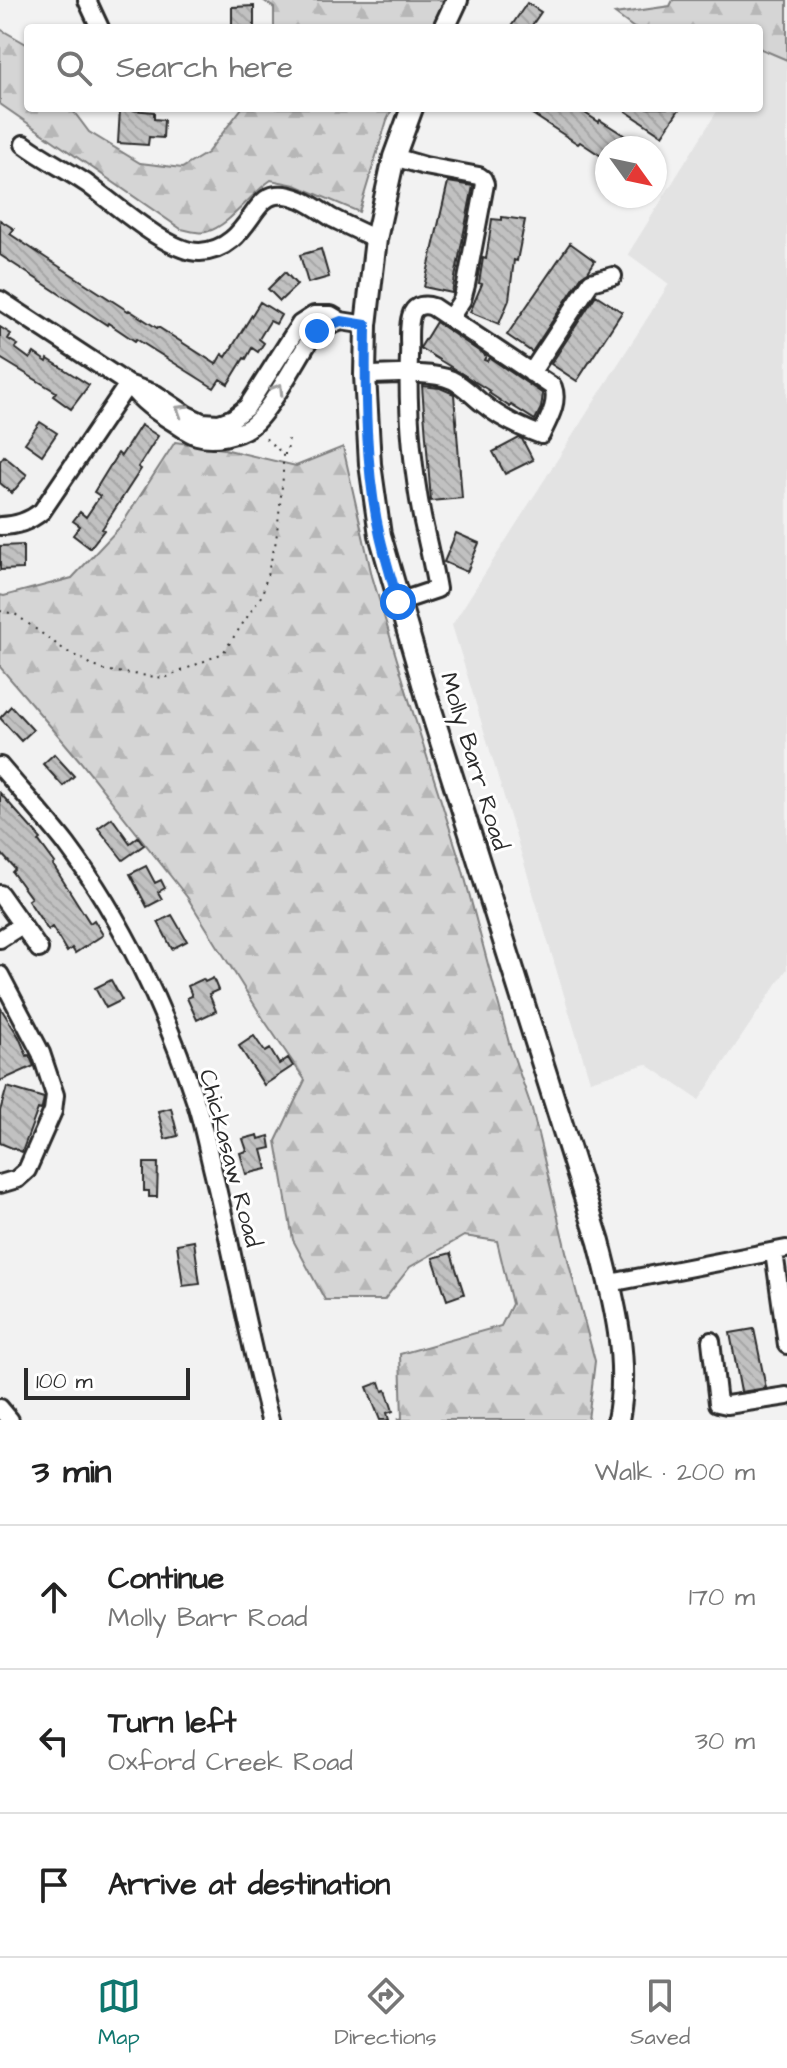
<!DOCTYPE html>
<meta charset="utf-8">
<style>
:root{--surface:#fff;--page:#f6f6f6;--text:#222;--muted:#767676;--line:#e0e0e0;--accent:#0f766e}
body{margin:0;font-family:"Architects Daughter",sans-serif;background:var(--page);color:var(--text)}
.compass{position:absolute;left:595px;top:136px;width:72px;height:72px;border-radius:50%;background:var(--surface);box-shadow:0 2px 6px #0004;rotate:123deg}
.scale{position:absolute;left:24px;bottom:20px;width:166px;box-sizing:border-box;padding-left:8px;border:4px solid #2b2b2b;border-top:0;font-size:22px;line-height:28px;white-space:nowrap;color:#2b2b2b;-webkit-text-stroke:6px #fff;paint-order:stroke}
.stop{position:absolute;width:24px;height:24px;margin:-18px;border:6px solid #1a73e8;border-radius:50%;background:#fff}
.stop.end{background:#1a73e8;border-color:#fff;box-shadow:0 2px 8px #0008}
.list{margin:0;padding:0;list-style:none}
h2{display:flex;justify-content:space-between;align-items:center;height:104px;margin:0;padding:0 32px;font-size:34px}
h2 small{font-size:26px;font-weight:400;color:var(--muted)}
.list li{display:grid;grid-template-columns:52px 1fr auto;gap:24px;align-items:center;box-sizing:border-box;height:144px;padding:0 32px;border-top:2px solid var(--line)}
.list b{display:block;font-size:30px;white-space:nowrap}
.list p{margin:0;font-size:26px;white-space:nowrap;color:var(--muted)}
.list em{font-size:26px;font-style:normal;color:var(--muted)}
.icon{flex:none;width:44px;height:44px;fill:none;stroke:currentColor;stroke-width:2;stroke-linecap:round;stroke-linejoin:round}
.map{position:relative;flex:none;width:787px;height:1420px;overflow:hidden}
.search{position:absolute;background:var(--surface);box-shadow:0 2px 6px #0004;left:24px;right:24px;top:24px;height:88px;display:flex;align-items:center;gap:20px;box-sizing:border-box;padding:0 28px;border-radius:8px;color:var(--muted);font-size:30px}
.sheet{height:536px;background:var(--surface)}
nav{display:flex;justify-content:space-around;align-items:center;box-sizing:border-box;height:112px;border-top:2px solid var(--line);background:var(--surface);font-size:22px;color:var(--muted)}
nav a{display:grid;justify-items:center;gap:4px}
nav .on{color:var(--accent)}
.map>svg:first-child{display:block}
.built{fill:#e3e3e3}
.forest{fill:url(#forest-firs);stroke:#808080;stroke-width:2}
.building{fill:url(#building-back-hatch);stroke:#2b2b2b;stroke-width:2}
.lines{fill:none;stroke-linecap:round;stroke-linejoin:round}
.minor-casing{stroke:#2b2b2b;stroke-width:22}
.major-casing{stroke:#2b2b2b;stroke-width:26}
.path{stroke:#2b2b2b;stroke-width:2;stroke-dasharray:2 6;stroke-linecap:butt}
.minor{stroke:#fff;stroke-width:16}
.major{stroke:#fff;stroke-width:20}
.oneway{stroke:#a0a0a0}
.route{stroke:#1a73e8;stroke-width:10}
.labels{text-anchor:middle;stroke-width:6;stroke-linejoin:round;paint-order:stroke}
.street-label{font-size:24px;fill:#2b2b2b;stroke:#fff}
</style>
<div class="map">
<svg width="787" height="1420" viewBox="0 0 787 1420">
<defs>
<pattern id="forest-firs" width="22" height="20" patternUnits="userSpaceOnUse" patternTransform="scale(2)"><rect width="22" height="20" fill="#d5d5d5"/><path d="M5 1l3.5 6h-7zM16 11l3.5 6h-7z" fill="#b7b7b7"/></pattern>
<pattern id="building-back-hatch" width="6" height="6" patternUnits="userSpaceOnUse" patternTransform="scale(2)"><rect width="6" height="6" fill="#c1c1c1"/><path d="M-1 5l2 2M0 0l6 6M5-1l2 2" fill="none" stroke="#a6a6a6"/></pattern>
</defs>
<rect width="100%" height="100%" fill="#f2f2f2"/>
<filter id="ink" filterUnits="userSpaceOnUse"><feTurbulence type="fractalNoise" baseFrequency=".0125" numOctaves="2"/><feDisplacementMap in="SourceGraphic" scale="16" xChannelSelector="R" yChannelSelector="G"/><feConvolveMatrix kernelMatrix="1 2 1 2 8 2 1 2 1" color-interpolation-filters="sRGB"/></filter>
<g filter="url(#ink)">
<!-- built -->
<path class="built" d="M759,49L787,60V969L699,1100L646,1064L590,1081L452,625L669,284L628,254L719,108H759Z"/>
<!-- forest -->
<path class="forest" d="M263,0H444L431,28H274V8Z
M673,0H787V60L759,48V28H634L615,14L670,6Z
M0,29L28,45V108H71L89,132L140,163L182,168L207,153L242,108H393L387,120L359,212L295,185L271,180C250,194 230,226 206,232C199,234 188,230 181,229L0,104Z
M175,442L224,449L296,466L343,447L372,576L410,703L462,867L509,1043L532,1109L570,1268L595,1361L588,1420H397L402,1418L400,1354L501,1326L512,1304L497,1241L464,1236L410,1267L384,1300H325L293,1240L276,1141L305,1080L264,1020L187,897L80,761L0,667V595L4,596L72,578L120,527Z"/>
<!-- building -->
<path class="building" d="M527,3L541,12L530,28H510Z
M254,6V28H232V7Z
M523,108H577L599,122L600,120L644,148H607V160L580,142L578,144Z
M621,108H680L662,135Z
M120,109L154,112V119L164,120L163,138L149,137L148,145L118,143Z
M448,182L473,186L452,293L424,287Z
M502,217L525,220L517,261L514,260L509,300L499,324L470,312L482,284L479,283L483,258L486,259L492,219L502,220Z
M0,220L14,229L10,234L46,258L128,311L129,310L157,328L158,327L216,364L222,354L226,357L260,302L281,315L276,324L270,321L259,339L264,343L258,352L252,348L246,359L244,358L228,384L220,379L214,388L136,339L135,341L108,323L107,325L0,255Z
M570,243L595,261L588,272L582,276L532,352L507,335Z
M321,249L329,277L308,283L300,255Z
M285,272L297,285L280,301L268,289Z
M596,295L622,312L577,381L551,364Z
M436,322L486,356L484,360L487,361L490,358L543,394L541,408L535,420L511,405L510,407L489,393L490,391L420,348Z
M0,327L11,334L8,339L18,345L15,348L30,359L34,353L47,362L48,359L89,385L71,409L53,396L56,392L0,358Z
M422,386L440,388L454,394L462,498L431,501Z
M40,422L57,433L42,455L25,443Z
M141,425L158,436L138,467L141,469L102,529L104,530L90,548L73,535L80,526L73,521L80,512L86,517L100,496L94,492L118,453L121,456Z
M519,438L522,439L533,460L505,474L493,452Z
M4,456L27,475L12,493L0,483V461Z
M456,533L479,543L467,572L444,562Z
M23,545V569L0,570V546Z
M11,706L33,730L21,741L0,718Z
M54,754L74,776L63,786L43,764Z
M0,793L41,839L39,841L55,863L53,865L90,923L94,920L103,935L75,953L72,948L67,952L52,927L48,930L28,900L31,898L12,872L15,869L0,852Z
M112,818L130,843L138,837L144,845L123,860L98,828Z
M146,866L155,883L161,880L165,888L158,892L162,899L147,907L130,874Z
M172,915L187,941L172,949L158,922Z
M213,978L218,990L209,994L216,1011L197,1020L187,998L192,996L188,986L203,979L205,982Z
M111,980L122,1000L106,1008L95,988Z
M0,1007L19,1037L27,1056L29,1055L34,1066L0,1081Z
M254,1036L265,1052L270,1049L279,1064L288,1058L293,1066L264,1085L239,1046Z
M7,1087L44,1098L42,1108L41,1110L38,1109L22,1152L0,1143V1111Z
M171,1108L178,1136L165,1139L158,1111Z
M258,1135L259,1139L269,1136L271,1148L262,1150L267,1169L246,1174L240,1153L247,1151L243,1139Z
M144,1163H158L157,1197H149V1191H144Z
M194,1241L200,1284L183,1286L177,1244Z
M451,1253L464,1294L447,1300L433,1258Z
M754,1329L766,1388L741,1392L730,1333Z
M380,1382L383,1391L386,1390L393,1411L387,1413L389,1420H380L367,1387Z"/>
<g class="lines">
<defs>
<path id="minor" d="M87,0L100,28
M24,144C44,159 65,169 86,183C113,202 168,253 200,252C247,249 251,198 276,195C296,192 316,208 332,218C346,225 361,232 376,239
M394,157L425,166L479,176L483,179L485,184L466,285L462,300L450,318
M0,300L128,384L156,394L187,415L202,422L219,423L233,418L247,407L300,324L314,315H331L341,321L366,325
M531,373L591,282L613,276
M365,375C391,375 428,370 452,380C463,385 472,395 482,403C500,418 519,427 541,435C548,420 559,403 553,387L433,307C425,304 416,305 412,313C407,325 410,344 409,356C407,410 412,464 422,517C427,541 433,565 437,589L398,602
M128,384C142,402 156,412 176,424C182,428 190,434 197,436C214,441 237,436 251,426C268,414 298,358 311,338L317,331L341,321
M0,526C16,526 30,521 42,511L128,384
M0,766C22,792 46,818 67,845C123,920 166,1011 195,1100C203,1123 207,1147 213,1171C233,1254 248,1337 270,1420
M0,894L39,949
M0,939L22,925
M0,975L41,1053L55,1095L53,1111L27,1170L17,1179L0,1184
M774,1252L787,1345
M610,1283L786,1249
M711,1341L718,1403L727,1405L787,1396
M0,1408L10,1420"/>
<path id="major" d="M444,28L457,0
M412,108L394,157L376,239L366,325L365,375L370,464L380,535L426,694L599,1242C614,1300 630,1360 618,1420"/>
</defs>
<!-- minor casing -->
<use href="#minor" class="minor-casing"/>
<!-- major casing -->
<use href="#major" class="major-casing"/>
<!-- path -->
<path class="path" d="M284,454H287L289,434
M0,611L15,614L66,651L102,670L165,678L223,653L262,595L276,541L283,477V454L262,435"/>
<!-- minor -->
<use href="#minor" class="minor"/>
<!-- major -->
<use href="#major" class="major"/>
</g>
<!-- one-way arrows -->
<defs><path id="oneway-chevron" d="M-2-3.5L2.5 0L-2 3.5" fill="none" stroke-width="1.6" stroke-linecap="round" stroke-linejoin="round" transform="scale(2)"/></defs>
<g class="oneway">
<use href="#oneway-chevron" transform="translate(278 389) rotate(-58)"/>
<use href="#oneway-chevron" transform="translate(181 410) rotate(-148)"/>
</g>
</g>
<g class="lines" filter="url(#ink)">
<!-- route -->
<path class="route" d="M317,331L341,321L366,325C365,393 365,470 380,536C385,558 392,580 398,602"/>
</g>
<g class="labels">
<!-- street labels -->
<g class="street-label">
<text transform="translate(475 761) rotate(73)" y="8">Molly Barr Road</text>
<text transform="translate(231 1158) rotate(75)" y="8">Chickasaw Road</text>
</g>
</g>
</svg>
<svg class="compass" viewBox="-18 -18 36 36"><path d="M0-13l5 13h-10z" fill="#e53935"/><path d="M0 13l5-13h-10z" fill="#767676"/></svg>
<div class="scale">100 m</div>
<div class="stop" style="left:398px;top:602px"></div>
<div class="stop end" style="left:317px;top:331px"></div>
<div class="search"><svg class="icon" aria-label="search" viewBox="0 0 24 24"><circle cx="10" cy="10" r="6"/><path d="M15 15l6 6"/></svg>Search here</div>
</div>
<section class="sheet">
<h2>3 min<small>Walk · 200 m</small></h2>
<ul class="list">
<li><svg class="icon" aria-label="ahead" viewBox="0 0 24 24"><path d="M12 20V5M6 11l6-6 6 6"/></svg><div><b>Continue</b><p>Molly Barr Road</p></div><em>170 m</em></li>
<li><svg class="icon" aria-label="left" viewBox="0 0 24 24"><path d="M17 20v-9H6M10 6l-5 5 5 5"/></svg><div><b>Turn left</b><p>Oxford Creek Road</p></div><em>30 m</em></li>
<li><svg class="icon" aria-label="arrive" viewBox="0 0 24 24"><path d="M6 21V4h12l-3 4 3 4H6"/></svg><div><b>Arrive at destination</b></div></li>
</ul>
</section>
<nav>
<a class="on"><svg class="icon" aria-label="map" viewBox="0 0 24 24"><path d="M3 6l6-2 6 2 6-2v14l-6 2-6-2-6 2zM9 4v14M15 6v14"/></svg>Map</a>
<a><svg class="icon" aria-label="directions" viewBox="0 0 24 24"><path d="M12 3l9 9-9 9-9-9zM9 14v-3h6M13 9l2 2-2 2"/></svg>Directions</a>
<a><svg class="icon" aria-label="saved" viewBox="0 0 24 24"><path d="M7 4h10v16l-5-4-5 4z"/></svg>Saved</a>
</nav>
